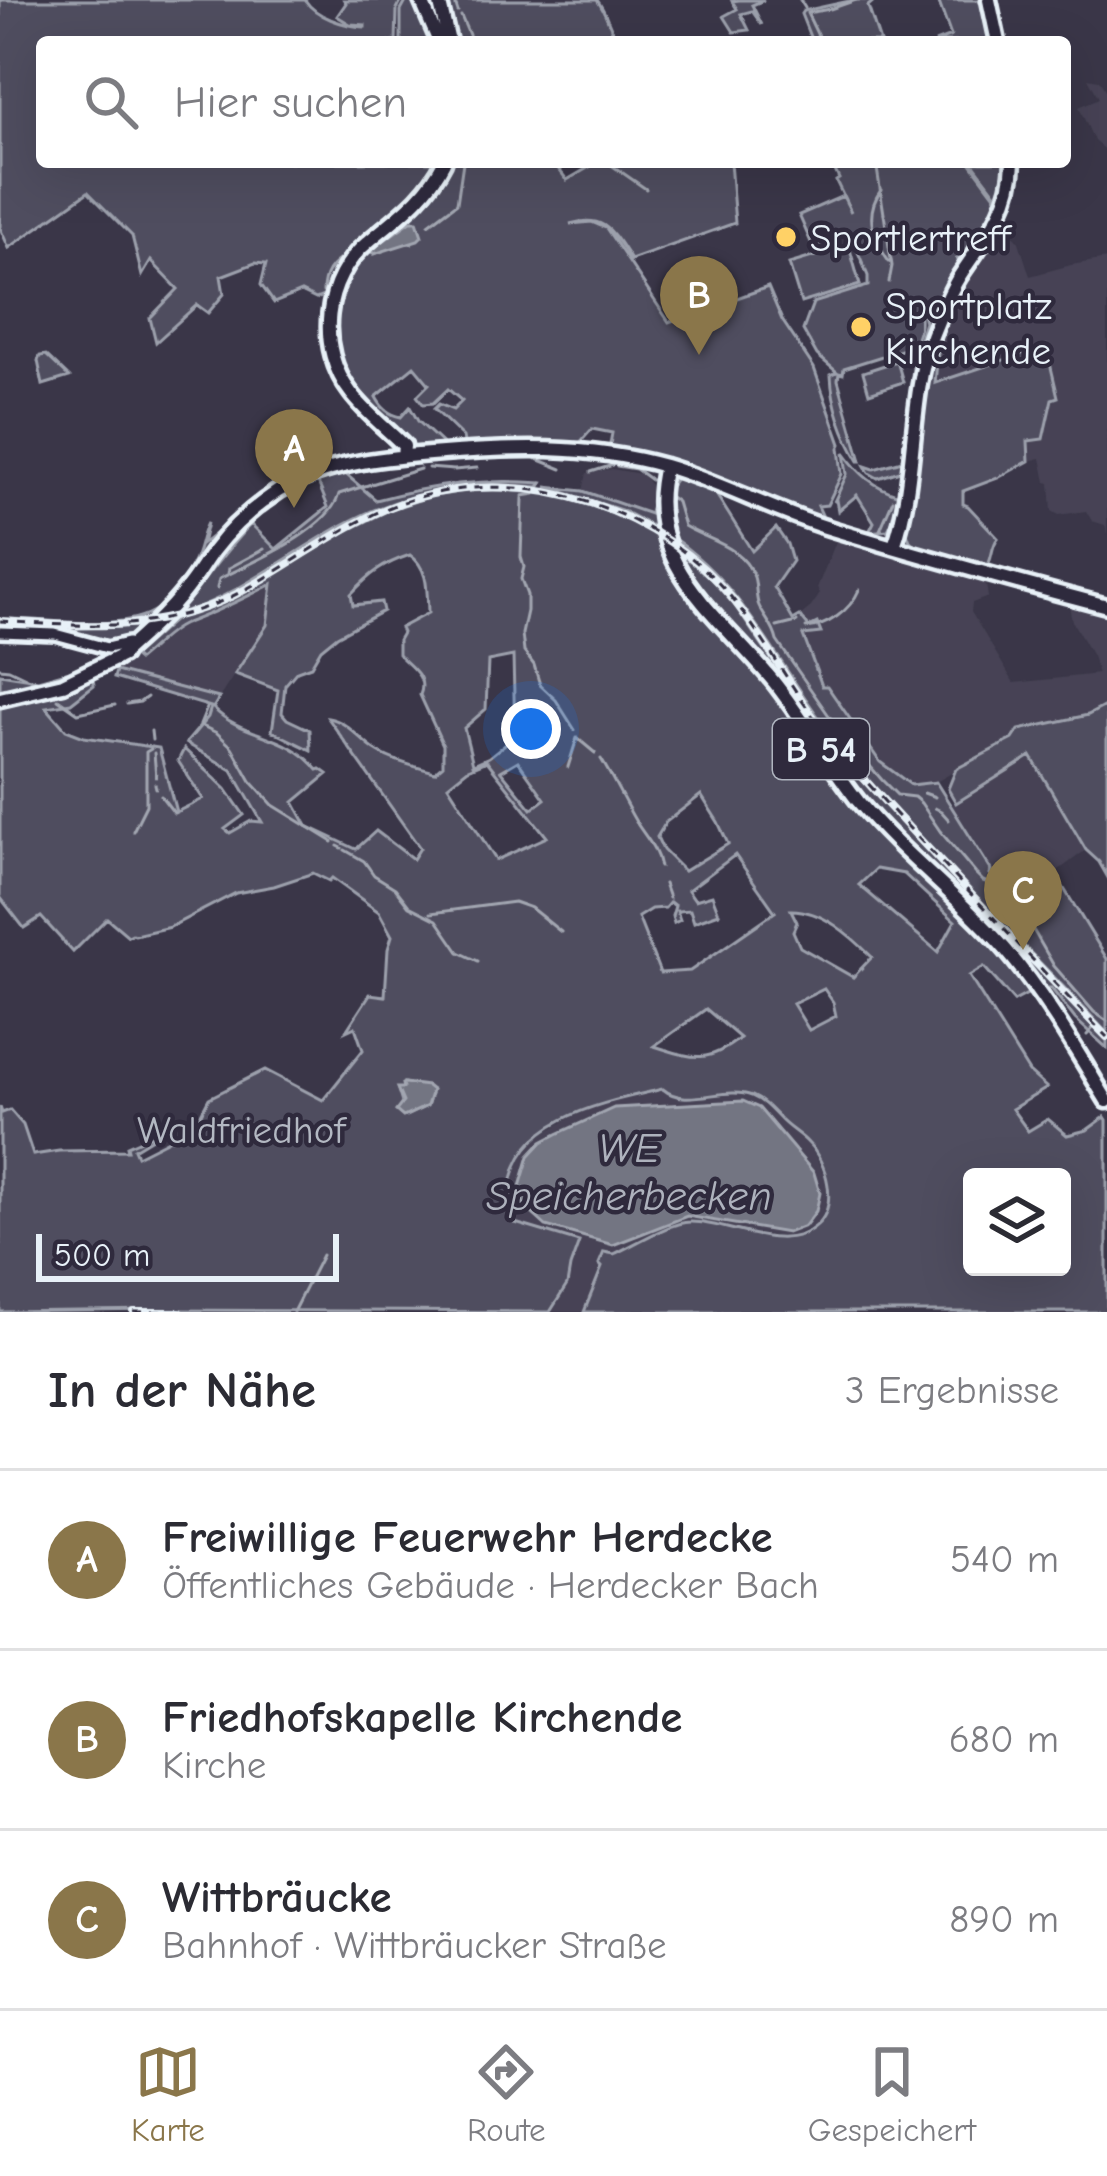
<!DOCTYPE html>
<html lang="de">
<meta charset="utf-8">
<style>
:root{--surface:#fff;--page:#f7f7f7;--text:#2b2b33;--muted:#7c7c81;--line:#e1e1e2;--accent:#8a764a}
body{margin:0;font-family:"Comic Neue",sans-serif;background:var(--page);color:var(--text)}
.controls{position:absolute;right:36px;bottom:36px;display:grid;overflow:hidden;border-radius:12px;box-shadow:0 12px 48px #0002}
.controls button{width:108px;height:108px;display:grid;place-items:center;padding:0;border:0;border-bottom:3px solid var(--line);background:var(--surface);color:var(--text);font:60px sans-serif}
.scale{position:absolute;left:36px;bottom:30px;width:303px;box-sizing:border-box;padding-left:12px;border:6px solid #e8f1f8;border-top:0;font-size:33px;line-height:42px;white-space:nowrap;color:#e8f1f8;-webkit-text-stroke:9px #2f2a3d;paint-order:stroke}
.you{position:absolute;left:531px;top:729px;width:42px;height:42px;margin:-30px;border:9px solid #fff;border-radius:50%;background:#1a73e8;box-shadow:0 0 0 18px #1a73e833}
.badge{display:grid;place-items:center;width:78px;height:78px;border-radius:50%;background:var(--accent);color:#fff;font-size:39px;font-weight:700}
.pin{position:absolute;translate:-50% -99px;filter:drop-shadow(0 3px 6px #0008)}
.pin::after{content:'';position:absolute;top:63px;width:42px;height:36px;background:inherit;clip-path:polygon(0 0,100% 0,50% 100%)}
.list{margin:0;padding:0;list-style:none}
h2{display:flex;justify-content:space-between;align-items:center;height:156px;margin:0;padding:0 48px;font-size:51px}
h2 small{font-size:39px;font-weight:400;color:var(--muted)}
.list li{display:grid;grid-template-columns:78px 1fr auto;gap:36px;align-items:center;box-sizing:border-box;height:180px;padding:0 48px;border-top:3px solid var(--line)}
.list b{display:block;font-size:45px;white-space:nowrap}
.list p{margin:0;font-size:39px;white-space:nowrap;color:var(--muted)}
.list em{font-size:39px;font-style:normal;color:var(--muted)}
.icon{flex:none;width:66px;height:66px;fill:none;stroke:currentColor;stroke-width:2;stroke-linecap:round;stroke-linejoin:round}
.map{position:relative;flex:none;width:1107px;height:1312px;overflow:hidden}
.search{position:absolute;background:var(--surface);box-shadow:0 12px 48px #0002;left:36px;right:36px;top:36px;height:132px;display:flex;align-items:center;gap:30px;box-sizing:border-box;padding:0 42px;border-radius:12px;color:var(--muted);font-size:45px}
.sheet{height:696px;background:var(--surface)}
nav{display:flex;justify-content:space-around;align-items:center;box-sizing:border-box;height:168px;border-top:3px solid var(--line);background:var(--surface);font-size:33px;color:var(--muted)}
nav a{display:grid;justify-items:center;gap:6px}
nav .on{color:var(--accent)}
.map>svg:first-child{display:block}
.built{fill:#464354}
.green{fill:#504e5f;stroke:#9ca0ac;stroke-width:3;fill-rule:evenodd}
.water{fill:#737482;stroke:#a2a6b1;stroke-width:3}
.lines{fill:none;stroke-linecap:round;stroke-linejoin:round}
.stream{stroke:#a2a6b1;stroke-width:3}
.minor-casing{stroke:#e8f1f8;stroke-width:18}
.major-casing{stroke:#e8f1f8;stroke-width:21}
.minor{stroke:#2f2a3d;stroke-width:9}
.major{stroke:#2f2a3d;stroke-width:12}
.rail-casing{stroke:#e8f1f8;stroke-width:8}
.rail{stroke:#2f2a3d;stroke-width:3;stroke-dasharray:9;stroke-linecap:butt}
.poi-dot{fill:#ffd166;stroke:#2f2a3d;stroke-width:4.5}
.labels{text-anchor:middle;stroke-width:9;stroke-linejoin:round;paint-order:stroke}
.shield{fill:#2f2a3d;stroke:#b0b5c0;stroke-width:3}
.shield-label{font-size:36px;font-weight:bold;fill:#e8f1f8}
.poi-label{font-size:39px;fill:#e8f1f8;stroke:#2f2a3d;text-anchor:start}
.park-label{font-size:39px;fill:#b3b8c2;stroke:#2f2a3d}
.water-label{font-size:42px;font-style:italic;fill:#aeb2bd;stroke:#2f2a3d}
</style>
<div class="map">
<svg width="1107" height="1312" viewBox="0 0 1107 1312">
<rect width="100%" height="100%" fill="#3a3648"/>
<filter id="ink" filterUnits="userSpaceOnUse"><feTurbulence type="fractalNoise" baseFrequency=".00833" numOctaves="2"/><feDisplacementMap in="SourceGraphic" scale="24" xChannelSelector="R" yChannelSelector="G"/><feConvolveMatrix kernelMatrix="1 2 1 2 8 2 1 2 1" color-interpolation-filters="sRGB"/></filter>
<g filter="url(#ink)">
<!-- built -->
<path class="built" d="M1088,78L1099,80L1107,93V152L1094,141L1079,107L1099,98Z
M1006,232L1016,237L1019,242L1030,276L1071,265L1107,259V534L1105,525L1092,521L1086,511L1059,515L1052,511L1050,483L1046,482L1041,458L1029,461L1028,441L1042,439L1052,398L934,384L940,340L949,317L979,261Z
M612,469L641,474L647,480L652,487L651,515L583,491L587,473Z
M497,485L539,487L537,492L481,490L450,493L391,509L347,531L229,601L188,616L187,612L244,587L371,511L427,492L464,486Z
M546,488L582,496L621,510L656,528L658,536L619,516L582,502L544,493Z
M671,537L703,561L738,598L839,745L909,823L1107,1033V1041L1037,967L1022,956L986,913L848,765L812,719L733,603L709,577L673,546Z
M837,539L985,578L988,597L972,603L971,612L1014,683L1098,674L1092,656L1072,621L1069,605L1107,615V704L1089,715L1007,741L936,782L911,785L880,762L827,686H822L803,634L820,633L809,628L800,616L811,607L820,594L817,588Z
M272,583L267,625L219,698L116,671L133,656L139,659L182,625L192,623L227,608Z
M0,619L89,625L137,623L135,626L117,629H64V627L0,625Z
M1031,756L1086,850L1017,901L990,874V870L950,806Z
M663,1089L675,1097L740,1093L753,1096L769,1106L781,1121L810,1144L829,1186L826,1208L817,1225L788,1238L689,1222L674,1226L614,1254L603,1266L584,1312H550L567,1285L570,1267L579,1242L515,1223L511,1187L520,1154L530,1141L585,1109L619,1097Z"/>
<!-- green -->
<path class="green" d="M0,0H305C316,17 344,26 365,27V25L350,24L337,16L346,3L344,0H402L397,10L396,42H42V162H440L437,170L326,295L316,299L301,292L274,303L261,285L266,264L255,263L221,276L224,294L208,313L197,305L156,342L150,318L178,289L151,261L142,276L132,236L88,192L9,248L0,228Z
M407,0H417L435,42H401V11Z
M440,0H597C607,13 609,27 617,40L451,42Z
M739,0H764L752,5L762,25L752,11L741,14L749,30L734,32L724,16L737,9L732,1Z
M854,0H875L868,6L880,42H812L801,14L803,11Z
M938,0H986L996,42H935L951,36Z
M447,162H553L567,180L598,162H730L735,223L631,260C612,232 606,214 570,224L592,222L606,228L669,322L768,287L782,320L814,368L841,444L839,448L842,474L827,505L818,506L822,515L819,520L775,505L702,472L640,455L609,450L612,433L592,429L577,446L465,447L463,437L434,409L439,404L453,410L462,401L448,389L433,403L423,404L417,396L429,384L414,366L376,397C382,408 388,414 401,417L410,407L418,421L447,448C417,451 415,453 394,430L396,426L366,399L349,376L345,377C325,324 333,288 368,245L375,254L398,244L413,243H383L375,248L372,242Z
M831,162H970L997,198L996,202L1001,205L970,255L957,259L962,266L944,296L906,469L878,478L869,473L865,466L874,469L902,461L914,359L925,322L921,304H918C922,318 921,336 911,347L844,368L843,374L839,373L838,380L861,461H859C844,437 832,404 831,375L837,372L817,355L803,330L813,303L868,286V276L853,240L855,234L846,237L843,233L813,247L799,215L843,196L851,212L836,181L839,179Z
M972,162H1004L1001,197L997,195Z
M849,246L860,285L801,303L789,264Z
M1046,346L1058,397L1052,399L1043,439L1028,441L1029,461L998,478L963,491V504L968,506L998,538C991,546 993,559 986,569L918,548L910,541L906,530L922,395L931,354L938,352L935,383Z
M46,355L69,377L43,385L38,361L40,356Z
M897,361L903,382L869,393L863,372Z
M844,453C859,474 874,487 899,495L896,514L888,530L869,532L874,522L857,495L838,511L836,500L834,502L847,474Z
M342,471L376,500C432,485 484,478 542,483L539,487C482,483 428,487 374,510C305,539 250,592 177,615C202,584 223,552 251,524L276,549L328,507L317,480Z
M677,477L714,491L752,551L776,528L787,544L792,561L774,587L793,620L800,616L809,627L817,623L821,633L803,635L822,686H827L880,762L911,785L936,782L991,870L990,874L1016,901L1055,874L1107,959V1033C1018,936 919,846 837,742C781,672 747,587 670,536L663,496Z
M546,487L583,491L650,514L653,498L656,528L621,510Z
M497,490L544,493L582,502L619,516L658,536L680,581L701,610L754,666L788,708L824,763L984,933L1033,991L1014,1001L984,967L969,976L1029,1072L1047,1088L1012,1109L1028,1131L1048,1119L1067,1135L1087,1130L1105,1117L1107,1120V1312H584L602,1267L599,1264L604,1252L614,1254C634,1245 670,1222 690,1222C728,1221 782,1256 816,1226C839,1206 827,1162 808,1143C800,1134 788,1128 780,1119C771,1110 764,1101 752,1096C725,1085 686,1109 663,1089C608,1102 519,1116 511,1186C510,1199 519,1209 515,1223L579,1242L570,1267L567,1285L550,1312L160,1310L0,1312V1107L2,1113L10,1110L23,1125L33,1155L59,1151L128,1150L127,1146L170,1127L134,1149L137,1156L194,1127L209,1098L265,1070L323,1100L363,1050L355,1027L346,1031L370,994L385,996L388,949L392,936L379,912L332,878L329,881L313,873L274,886L236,893L170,927L135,935L132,934L128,936L107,918L73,952L41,917L24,928L0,897V701L30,696L35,699L93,679L94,685L71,703L46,707L66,730L84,737L159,748L176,812L203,799L178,761L184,749L226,789L244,815L225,829L230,833L251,821L262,822L232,770L186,743L208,717L211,707L114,678L116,671L219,698L213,708C242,738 288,732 318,770L321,769L328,774L294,802L307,826L356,849L376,831L413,859L420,848L328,718C349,721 360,742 378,752C391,760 419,768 435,772L443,765V745L420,695C428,676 410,667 398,654V640L402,633L400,628L428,613C427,592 429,568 410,555C383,564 371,573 351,594L353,605L381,602L383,611L337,636L321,649L311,666L297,671L285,685L282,713L287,719L310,730L311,750L272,731L278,690L235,674L267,625L272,584C243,599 214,613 184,624C168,631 152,649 138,660L133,656L175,619L229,601L347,531L391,509L428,497L465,491ZM513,656L515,736L489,757L473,764L464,728L486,709L488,661ZM487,761L547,837L496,860L448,785L468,769ZM518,761L545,799L532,809L501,771ZM701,795L718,822L728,844L684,871L663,850L657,837L666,822ZM735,855L775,912L690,971L660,973L638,917L651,909L665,908L670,902L675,906L672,916L674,923L680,920L677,911L690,910L694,922L719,913L712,895L695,900L688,890ZM876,869L904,874L955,921L938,952L859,885ZM791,910C823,910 851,936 872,957L853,977L800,947L793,931L797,922ZM824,989L833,1002L836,1016L809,1030L793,1004ZM706,1009L740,1038C706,1065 693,1058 654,1046ZM404,1083L432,1090L427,1106L406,1116L398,1090L404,1088ZM972,1177H1062V1267H972Z
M207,523L202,544L216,533L219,536L183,586L152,620L108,625L0,619C42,617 121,634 157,609C172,599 184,580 192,565C201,549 199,540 207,523Z
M673,546L709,577L733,603L812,719L848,765L986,913L1022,956L1037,967L1107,1041V1048L1075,1019L1051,988H1040L863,799L696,588Z
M37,625L64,627L65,630L76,631L79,628L146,626L121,641H102L37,628Z
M66,672H76L20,690L0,693V674L38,680Z
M1107,705V876L1099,862L1086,850L1031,756L956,803L948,789L956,769L1013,739L1019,730L1088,715Z"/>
<!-- water -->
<path class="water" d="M411,221H417L422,236L418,240L374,254L372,249Z
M404,1083L427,1086L432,1090L427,1106L403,1117L396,1111L403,1102L397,1088H403L402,1084Z
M743,1101L759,1108L814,1173L820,1193L816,1211L805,1226L787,1233L687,1216L613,1245L546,1226L525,1207L519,1190L529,1156L542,1142L557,1134L614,1108Z"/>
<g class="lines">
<!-- stream -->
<path class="stream" d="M454,0L458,12
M800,0L805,8
M461,16L472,42
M821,42L807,13L830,9L856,0
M607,162L646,189
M876,162L892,266L889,282
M881,190C863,215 874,240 889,262
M429,224L457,203L463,162
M323,292C323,275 331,263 346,256
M535,458L562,469
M617,466L636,469L651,480
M428,468L454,470L477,468
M591,472L613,465
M523,496L535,494L542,483
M670,497L677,502L684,526C709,541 743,546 754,577C757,586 755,597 759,606C765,619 774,626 777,641L839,730L882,780L897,795L914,797L921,803L940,831L976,874L983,881L999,887L1014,906L1021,909L1054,966L1094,1012L1107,1021
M523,498L521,557L524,567L521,579L527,595V611L522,634L524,652L534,665L540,685L556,700L575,730
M880,530L893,500
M228,574L229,568L264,549
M217,588L219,579C251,563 330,530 339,494L420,469
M777,627L797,622
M806,628C827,627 850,611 859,590
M0,668L9,669L32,680
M58,699L78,713L115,705
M127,704L140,702L147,697
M207,708L200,725L217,733L232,747L251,781L273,805L333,842
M151,731L152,740
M154,753L156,777
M601,759C614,780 624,802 636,822C646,838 657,848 660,867
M568,767L577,738L595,753
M155,784L156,788
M924,793L935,797
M161,796L174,813
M935,808L941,811L949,820
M133,831L146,805V752L151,749
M338,846L342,848
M345,850L364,861L374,875L395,888L409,906L437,920L459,952L478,961
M664,884L669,898
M431,913L514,902L531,908L561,932
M1087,1035L1094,1027
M293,1312L322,1255"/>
<defs>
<path id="minor" d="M0,632L55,634L107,648L128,643"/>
<path id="major" d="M421,0L439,42
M439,0L449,42
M989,0L998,42
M403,456L404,446C386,428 366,413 351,393C316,348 323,279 368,242C397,217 426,198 444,162
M665,466C640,565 720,615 774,682C804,720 828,763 858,801C903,855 960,897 1006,950C1045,996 1076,1050 1107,1101
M894,546C918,478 908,404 932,336C940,316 948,295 959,277C983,240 1012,209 1013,162
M116,659C141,637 167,614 187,588C197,576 204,563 213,551C231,527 255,506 280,490C324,464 380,458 430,454C510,447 587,444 665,466C723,483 776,513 835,530C925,557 1016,582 1107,606
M0,699L63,684L123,655"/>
</defs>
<!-- minor casing -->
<use href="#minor" class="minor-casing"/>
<!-- major casing -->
<use href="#major" class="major-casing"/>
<!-- minor -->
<use href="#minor" class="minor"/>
<!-- major -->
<use href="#major" class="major"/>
<defs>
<path id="rail" d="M0,621C89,627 166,634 248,588C304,557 354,516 416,498C530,465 662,510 735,602C773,650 800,705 840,751C881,800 926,845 969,892C1015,940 1060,990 1107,1037
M134,1312H180"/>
</defs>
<!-- rail casing -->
<use href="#rail" class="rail-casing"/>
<!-- rail -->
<use href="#rail" class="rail"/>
</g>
</g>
<!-- markers -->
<g class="poi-dot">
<circle cx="786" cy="237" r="12"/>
<circle cx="861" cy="327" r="12"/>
</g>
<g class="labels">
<!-- shield labels -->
<rect class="shield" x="773" y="719" width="96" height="60" rx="9"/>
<g class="shield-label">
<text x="821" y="762">B 54</text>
</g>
<!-- poi labels -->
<g class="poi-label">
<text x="810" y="251">Sportlertreff</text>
<text x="885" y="319">Sportplatz<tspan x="885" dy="45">Kirchende</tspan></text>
</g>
<!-- park labels -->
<g class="park-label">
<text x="241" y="1143">Waldfriedhof</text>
</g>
<!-- water labels -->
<g class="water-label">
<text x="629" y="1162">WE<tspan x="629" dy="48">Speicherbecken</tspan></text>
</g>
</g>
</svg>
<div class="controls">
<button><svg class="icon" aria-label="layers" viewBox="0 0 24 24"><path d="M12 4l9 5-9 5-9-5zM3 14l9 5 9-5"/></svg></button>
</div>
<div class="scale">500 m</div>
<div class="you"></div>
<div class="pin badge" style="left:294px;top:508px">A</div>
<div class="pin badge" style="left:699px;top:355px">B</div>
<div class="pin badge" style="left:1023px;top:950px">C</div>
<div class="search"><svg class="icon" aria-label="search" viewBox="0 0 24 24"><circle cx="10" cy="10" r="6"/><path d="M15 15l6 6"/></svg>Hier suchen</div>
</div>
<section class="sheet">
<h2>In der Nähe<small>3 Ergebnisse</small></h2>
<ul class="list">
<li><span class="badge">A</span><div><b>Freiwillige Feuerwehr Herdecke</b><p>Öffentliches Gebäude · Herdecker Bach</p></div><em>540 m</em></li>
<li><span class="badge">B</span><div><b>Friedhofskapelle Kirchende</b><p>Kirche</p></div><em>680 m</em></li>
<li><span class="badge">C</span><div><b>Wittbräucke</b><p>Bahnhof · Wittbräucker Straße</p></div><em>890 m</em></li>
</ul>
</section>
<nav>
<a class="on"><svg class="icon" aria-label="map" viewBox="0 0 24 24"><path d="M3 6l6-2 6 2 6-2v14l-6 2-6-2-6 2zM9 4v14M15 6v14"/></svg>Karte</a>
<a><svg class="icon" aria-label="directions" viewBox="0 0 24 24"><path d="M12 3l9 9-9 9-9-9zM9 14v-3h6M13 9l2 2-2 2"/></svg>Route</a>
<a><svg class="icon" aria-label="saved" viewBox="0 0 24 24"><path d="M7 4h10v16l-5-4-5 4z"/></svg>Gespeichert</a>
</nav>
